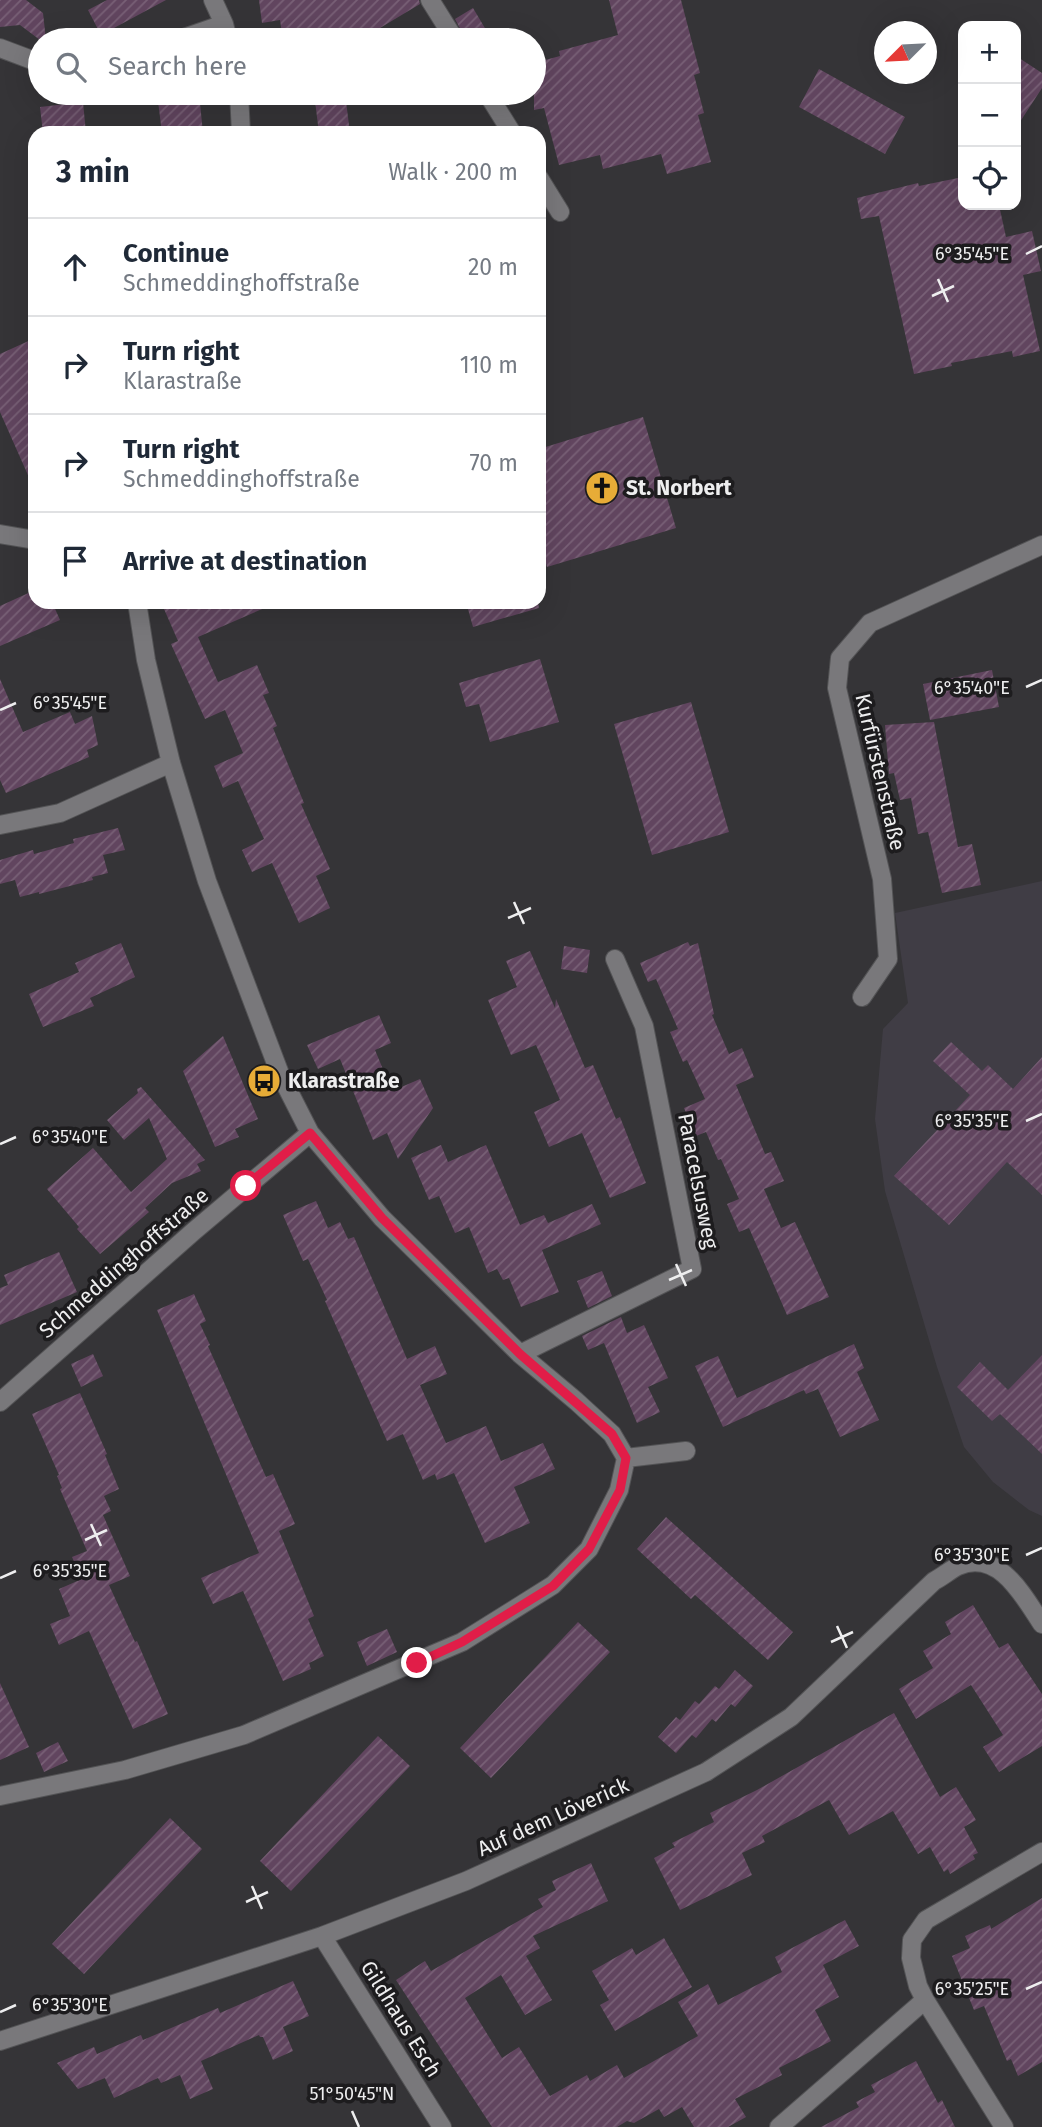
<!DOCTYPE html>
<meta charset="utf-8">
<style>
:root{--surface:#fff;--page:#f6f6f7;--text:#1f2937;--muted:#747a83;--line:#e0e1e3}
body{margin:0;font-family:"Fira Sans",sans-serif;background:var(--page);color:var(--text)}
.controls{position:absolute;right:21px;top:21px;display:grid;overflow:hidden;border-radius:14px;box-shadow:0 7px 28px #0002}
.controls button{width:63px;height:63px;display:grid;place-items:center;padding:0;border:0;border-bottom:2px solid var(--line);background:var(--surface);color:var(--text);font:35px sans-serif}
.compass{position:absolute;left:874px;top:21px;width:63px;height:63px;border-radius:50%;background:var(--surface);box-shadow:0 7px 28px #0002;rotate:246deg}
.stop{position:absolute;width:21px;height:21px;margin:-16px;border:5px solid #e11d48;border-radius:50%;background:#fff}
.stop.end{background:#e11d48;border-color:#fff;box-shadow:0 2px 7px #0008}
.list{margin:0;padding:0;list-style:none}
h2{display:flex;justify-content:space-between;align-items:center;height:91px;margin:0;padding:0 28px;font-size:30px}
h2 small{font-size:23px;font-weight:400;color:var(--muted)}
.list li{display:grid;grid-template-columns:46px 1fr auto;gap:21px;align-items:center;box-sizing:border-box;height:98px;padding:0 28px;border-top:2px solid var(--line)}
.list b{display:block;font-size:26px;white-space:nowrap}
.list p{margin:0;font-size:23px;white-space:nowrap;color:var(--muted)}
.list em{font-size:23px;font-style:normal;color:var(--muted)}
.icon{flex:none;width:38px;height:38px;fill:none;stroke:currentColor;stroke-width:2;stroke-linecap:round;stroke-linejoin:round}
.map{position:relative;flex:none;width:1042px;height:2127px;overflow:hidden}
.search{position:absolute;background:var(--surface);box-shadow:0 7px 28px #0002;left:28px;top:28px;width:518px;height:77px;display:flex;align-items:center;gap:18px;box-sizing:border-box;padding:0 24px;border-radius:38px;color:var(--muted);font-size:26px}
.panel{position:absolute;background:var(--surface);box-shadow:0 7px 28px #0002;left:28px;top:126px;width:518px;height:483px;border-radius:21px}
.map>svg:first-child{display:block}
.built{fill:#403d45}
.building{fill:url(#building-hatch)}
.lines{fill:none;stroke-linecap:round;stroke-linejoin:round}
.minor-casing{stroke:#535355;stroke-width:20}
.minor{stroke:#79787b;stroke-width:18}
.route{stroke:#e11d48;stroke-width:9}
.ticks{fill:none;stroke:#eeeeef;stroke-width:2.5}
.labels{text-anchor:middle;stroke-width:7;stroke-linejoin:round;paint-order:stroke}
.poi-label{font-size:21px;font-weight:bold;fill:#eeeeef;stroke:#1d1c1e;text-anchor:start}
.street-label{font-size:21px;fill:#eeeeef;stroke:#1d1c1e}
.ticks-label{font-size:18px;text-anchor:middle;fill:#eeeeef;stroke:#1d1c1e;stroke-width:7;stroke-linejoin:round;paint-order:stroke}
</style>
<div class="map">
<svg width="1042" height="2127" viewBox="0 0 1042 2127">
<defs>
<pattern id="building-hatch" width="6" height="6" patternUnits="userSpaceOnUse" patternTransform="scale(1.75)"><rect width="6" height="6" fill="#61455f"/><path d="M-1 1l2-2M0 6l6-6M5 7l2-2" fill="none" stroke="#786076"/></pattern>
</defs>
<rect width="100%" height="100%" fill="#353437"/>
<!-- built -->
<path class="built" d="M1042,881V1516L1029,1510L993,1482L964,1447L937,1367L885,1191L875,1119L883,1029L908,1003L895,913Z"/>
<!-- building -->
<path class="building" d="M0,0H26L43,13L46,40H40L20,25L0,27Z
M107,0H166L101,35L88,10Z
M259,0H419L420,4L360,40H283L280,20L262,23Z
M609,0H681L700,73L694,75L704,113L698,115L711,162L667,174L661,154L603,169L600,155L559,165L544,108L534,110V63L560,56L559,51L618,35Z
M473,8L492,40H466L455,19Z
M1016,56L1042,73V88L1016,128Z
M819,69L905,117L885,154L799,107Z
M157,93H199L203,133H162Z
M314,93H345L350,133H319Z
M83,102L86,133H43L40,107Z
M958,178L963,205H999L1006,237L1032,231L1041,271L1023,275L1040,351L1013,357L1012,351L951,363L952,366L914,374L879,216L861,219L857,198L918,183L919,186Z
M35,338V491L0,412V354Z
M643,417L676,528L547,567L539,540V449Z
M35,590V602H52L60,620L0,646V606Z
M180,602H278L198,637L218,682L257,665L269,693L263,695L277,726L273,728L304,803L301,804L330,869L316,876L330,908L299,923L272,863L252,872L242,850L264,839L238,781L223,788L214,766L243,753L225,710L205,719L171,644L178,641L164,609Z
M466,602H538L539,608L473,627Z
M540,659L559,722L490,742L479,704L466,707L459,683Z
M992,670L999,707L930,720L923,684Z
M0,679L23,732L70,712L75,724L92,716L98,745L87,750L89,757L6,793L0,780Z
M691,702L729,832L652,855L614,724Z
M934,722L958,847L972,844L981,885L942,893L928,832L918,834L911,798L900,800L894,773L889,774L885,725Z
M118,828L125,850L103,855L108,873L92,877L93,880L39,894V892L20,897L15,880L0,884V860L33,850L34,854L74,843L73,839Z
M688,942L690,946L698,943L714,1014L712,1015L729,1054L742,1048L754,1077L736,1085L765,1154L771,1152L784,1181L764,1189L781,1228L795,1222L829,1297L787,1315L749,1228L739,1232L727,1204L739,1199L721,1159L718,1160L706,1132L696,1136L684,1108L705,1099L687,1060L683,1062L670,1032L678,1029L656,979L648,982L640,963Z
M121,943L135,977L90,998L94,1006L43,1027L29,994L79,972L75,963Z
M564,946L590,950L587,973L561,969Z
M530,951L555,1008L556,999L585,1068L593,1065L616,1119L620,1117L646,1183L610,1198L582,1133L549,1147L534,1112L560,1100L536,1045L511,1055L488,1000L517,987L506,961Z
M379,1015L391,1043L375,1050L392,1091L420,1079L433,1108L398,1159L387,1133L373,1140L340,1059L318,1069L307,1045Z
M223,1036L258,1119L235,1129L239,1137L215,1147L183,1071Z
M951,1042L982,1071L988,1065L1013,1089L1042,1057V1195L1007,1162L949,1225L894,1176L970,1095L933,1061Z
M141,1087L205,1160L197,1164L201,1171L172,1183L145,1208L149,1212L100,1254L77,1229L79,1227L47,1189L93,1148L131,1192L167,1159L149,1118L124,1140L107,1120L138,1093L137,1089Z
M441,1145L448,1162L486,1145L520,1225L544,1215L548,1223L592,1204L601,1224L542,1250L559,1292L521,1307L509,1278L503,1280L497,1269L488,1273L469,1227L455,1233L439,1196L429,1200L411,1158Z
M316,1201L328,1228L340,1222L348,1239L354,1237L407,1359L435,1346L447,1374L420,1385L446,1443L486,1426L501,1461L543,1443L555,1469L514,1487L530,1523L485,1543L454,1473L437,1480L435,1474L423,1480L403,1434L387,1441L325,1301L327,1300L308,1259L303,1261L283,1215Z
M59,1252L77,1292L0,1325V1288L8,1285L4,1275Z
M602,1271L612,1296L588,1308L577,1281Z
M194,1294L206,1321L200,1324L210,1345L208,1346L266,1477L273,1474L295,1524L279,1531L314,1616L308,1619L324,1656L309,1663L311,1669L283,1681L243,1591L213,1604L201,1578L259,1553L157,1310Z
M621,1317L627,1333L644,1325L668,1378L648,1387L660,1412L637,1423L604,1343L588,1350L582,1336Z
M854,1344L864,1368L857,1372L879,1420L840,1437L818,1389L806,1394L804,1390L723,1427L695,1366L718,1356L737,1398Z
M93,1354L103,1376L81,1387L71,1364Z
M1042,1355V1454L1000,1414L992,1421L957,1387L980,1362L1008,1390Z
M80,1393L107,1454L105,1455L119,1489L104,1496L111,1511L103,1515L130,1576L109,1585L135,1642L137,1641L168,1714L133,1729L89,1631L59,1645L50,1624L70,1616L59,1589L82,1579L72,1557L87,1551L60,1489L62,1488L57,1476L59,1475L32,1414Z
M666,1517L793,1632L768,1660L695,1595L691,1599L637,1549Z
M973,1605L999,1648L1008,1643L1042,1694V1746L999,1772L983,1747L1003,1735L971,1685L916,1719L899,1689L933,1668L923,1651L951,1634L945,1622Z
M578,1622L610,1652L491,1778L460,1748Z
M387,1629L397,1652L367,1666L357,1642Z
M735,1670L753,1686L735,1707L731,1704L716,1722L712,1719L696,1738L692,1735L676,1753L658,1737L676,1717L680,1720L695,1701L699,1704L715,1686L719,1689Z
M0,1683L29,1747L0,1760Z
M894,1713L940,1797L956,1787L976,1820L964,1827L978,1853L973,1855L975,1859L950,1874L948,1869L944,1872L930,1847L918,1854L893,1811L849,1835L829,1800L762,1836L765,1842L742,1853L752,1875L680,1910L654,1858L675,1847L672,1843L714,1822L710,1813L757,1790Z
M378,1736L410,1766L291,1891L260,1861Z
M58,1742L68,1761L44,1772L36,1753Z
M170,1818L202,1849L84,1974L52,1944Z
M591,1863L608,1901L533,1936L540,1948L526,1956L552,2000L525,2015L501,1975L465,1998L502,2058L519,2047L550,2096L587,2075L590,2081L617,2065L624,2078L698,2036L678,2002L708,1984L718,2005L782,1972L775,1957L845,1920L859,1946L823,1965L839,1997L815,2010L831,2041L779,2068L782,2075L735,2099L746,2117L728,2127H694L682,2107L664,2117L659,2109L634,2123L627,2121L617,2127H492L396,1980L425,1961L431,1971L543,1907L538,1899L556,1890L552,1881Z
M1042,1898V2062L1018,2076L1011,2059L1007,2061L984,2006L974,2010L952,1956L970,1948L965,1936L990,1925L991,1929Z
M664,1938L692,1987L615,2031L600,2005L609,2000L592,1971L632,1948L636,1955Z
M293,1981L309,2016L283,2027L293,2051L273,2060L263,2037H260L259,2035L201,2061L213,2089L190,2099L180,2075L161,2083L158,2078L114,2098L105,2078L78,2089L57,2063L94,2047L97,2054L141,2035L143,2040L218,2008L220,2013Z
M916,2061L938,2103L942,2100L955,2127H821L859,2107L856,2102L875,2092L871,2085Z"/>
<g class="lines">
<defs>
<path id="minor" d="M213,0L224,24L228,40
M430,0L455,40
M178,40L224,24
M0,48L40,63
M239,93L241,133
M487,93L512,133
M539,178L560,212
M0,534L35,540
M137,602L146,660L171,763L207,881L280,1074L310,1133L382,1218L520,1354L576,1401L612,1434L626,1458
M0,825L60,813L171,763
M862,997L888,959L882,879L837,688L840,658L870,623L1042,545
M520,1354L692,1269L644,1026L615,959
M0,1402L194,1231L310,1133
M626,1458L686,1451
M0,1796L125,1770L244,1735L462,1642L553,1585L589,1549L619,1490L626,1458
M322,1936L442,2127
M0,2041L322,1936L466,1881L706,1772L791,1717L934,1581C942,1577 950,1570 958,1566C999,1548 1024,1597 1042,1624
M779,2127L925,2000
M1004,2127L925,2000L918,1986L911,1958L912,1940L926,1920L1042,1852"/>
</defs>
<!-- minor casing -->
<use href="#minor" class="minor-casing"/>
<!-- minor -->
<use href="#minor" class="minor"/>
</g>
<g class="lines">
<!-- route -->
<path class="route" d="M246,1186L310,1133L382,1218L520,1354L612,1434L626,1458L620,1490L589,1549L553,1586L462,1642L417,1663"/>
</g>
<!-- ticks -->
<path class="ticks" d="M1026,254L1042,246M938,279L948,302M932,296L954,286M1026,687L1042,680M0,710L16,703M514,902L524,924M508,918L531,908M1026,1121L1042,1114M0,1144L16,1137M676,1264L686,1286M669,1280L692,1270M91,1524L101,1546M85,1540L107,1530M1026,1555L1042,1548M0,1578L16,1571M837,1626L847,1648M831,1642L853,1632M252,1886L262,1909M246,1902L268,1892M1026,1989L1042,1982M0,2012L16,2005M352,2111L359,2127"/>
<!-- icons -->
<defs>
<symbol id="church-disc" viewBox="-11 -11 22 22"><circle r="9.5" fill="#e7ac37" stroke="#1d1c1e"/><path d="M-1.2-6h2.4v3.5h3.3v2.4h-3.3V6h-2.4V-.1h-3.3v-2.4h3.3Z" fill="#111"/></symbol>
<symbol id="bus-disc" viewBox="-11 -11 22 22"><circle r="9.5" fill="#e7ac37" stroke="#1d1c1e"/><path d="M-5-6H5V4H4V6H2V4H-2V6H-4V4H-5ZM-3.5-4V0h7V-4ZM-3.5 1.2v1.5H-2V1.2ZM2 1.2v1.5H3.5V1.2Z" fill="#111"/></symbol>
</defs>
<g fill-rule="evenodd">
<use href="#church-disc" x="583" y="469" width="38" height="38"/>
<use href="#bus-disc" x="245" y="1062" width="38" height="38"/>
</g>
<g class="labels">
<!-- poi labels -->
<g class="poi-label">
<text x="626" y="495">St. Norbert</text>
<text x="288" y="1088">Klarastraße</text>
</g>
<!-- street labels -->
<g class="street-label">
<text transform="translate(880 772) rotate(77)" y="7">Kurfürstenstraße</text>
<text transform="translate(698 1181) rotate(79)" y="7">Paracelsusweg</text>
<text transform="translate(124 1263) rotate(-41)" y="7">Schmeddinghoffstraße</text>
<text transform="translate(553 1817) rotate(-24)" y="7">Auf dem Löverick</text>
<text transform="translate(401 2019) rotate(58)" y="7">Gildhaus Esch</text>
</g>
</g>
<g class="ticks-label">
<text x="972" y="260">6°35'45"E</text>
<text x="972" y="694">6°35'40"E</text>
<text x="70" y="709">6°35'45"E</text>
<text x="972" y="1127">6°35'35"E</text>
<text x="70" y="1143">6°35'40"E</text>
<text x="972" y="1561">6°35'30"E</text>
<text x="70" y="1577">6°35'35"E</text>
<text x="972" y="1995">6°35'25"E</text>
<text x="70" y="2011">6°35'30"E</text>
<text x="352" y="2100">51°50'45"N</text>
</g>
</svg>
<div class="controls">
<button>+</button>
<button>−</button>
<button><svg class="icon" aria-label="locate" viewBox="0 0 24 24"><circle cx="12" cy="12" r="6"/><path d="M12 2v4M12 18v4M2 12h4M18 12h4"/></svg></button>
</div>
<svg class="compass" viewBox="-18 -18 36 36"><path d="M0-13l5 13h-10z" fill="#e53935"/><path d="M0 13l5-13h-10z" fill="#747a83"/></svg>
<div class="stop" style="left:246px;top:1186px"></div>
<div class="stop end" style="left:417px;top:1663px"></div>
<div class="search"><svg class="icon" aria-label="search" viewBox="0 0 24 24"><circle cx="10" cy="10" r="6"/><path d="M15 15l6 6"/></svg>Search here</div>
<section class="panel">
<h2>3 min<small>Walk · 200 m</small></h2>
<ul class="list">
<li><svg class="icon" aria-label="ahead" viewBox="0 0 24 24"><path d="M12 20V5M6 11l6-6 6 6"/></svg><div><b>Continue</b><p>Schmeddinghoffstraße</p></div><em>20 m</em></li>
<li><svg class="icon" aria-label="right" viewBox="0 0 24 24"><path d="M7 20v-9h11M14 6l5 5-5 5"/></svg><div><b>Turn right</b><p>Klarastraße</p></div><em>110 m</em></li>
<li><svg class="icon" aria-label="right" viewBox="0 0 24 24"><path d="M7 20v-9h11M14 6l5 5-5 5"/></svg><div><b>Turn right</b><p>Schmeddinghoffstraße</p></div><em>70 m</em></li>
<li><svg class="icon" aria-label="arrive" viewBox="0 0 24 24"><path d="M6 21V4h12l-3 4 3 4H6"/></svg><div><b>Arrive at destination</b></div></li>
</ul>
</section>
</div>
